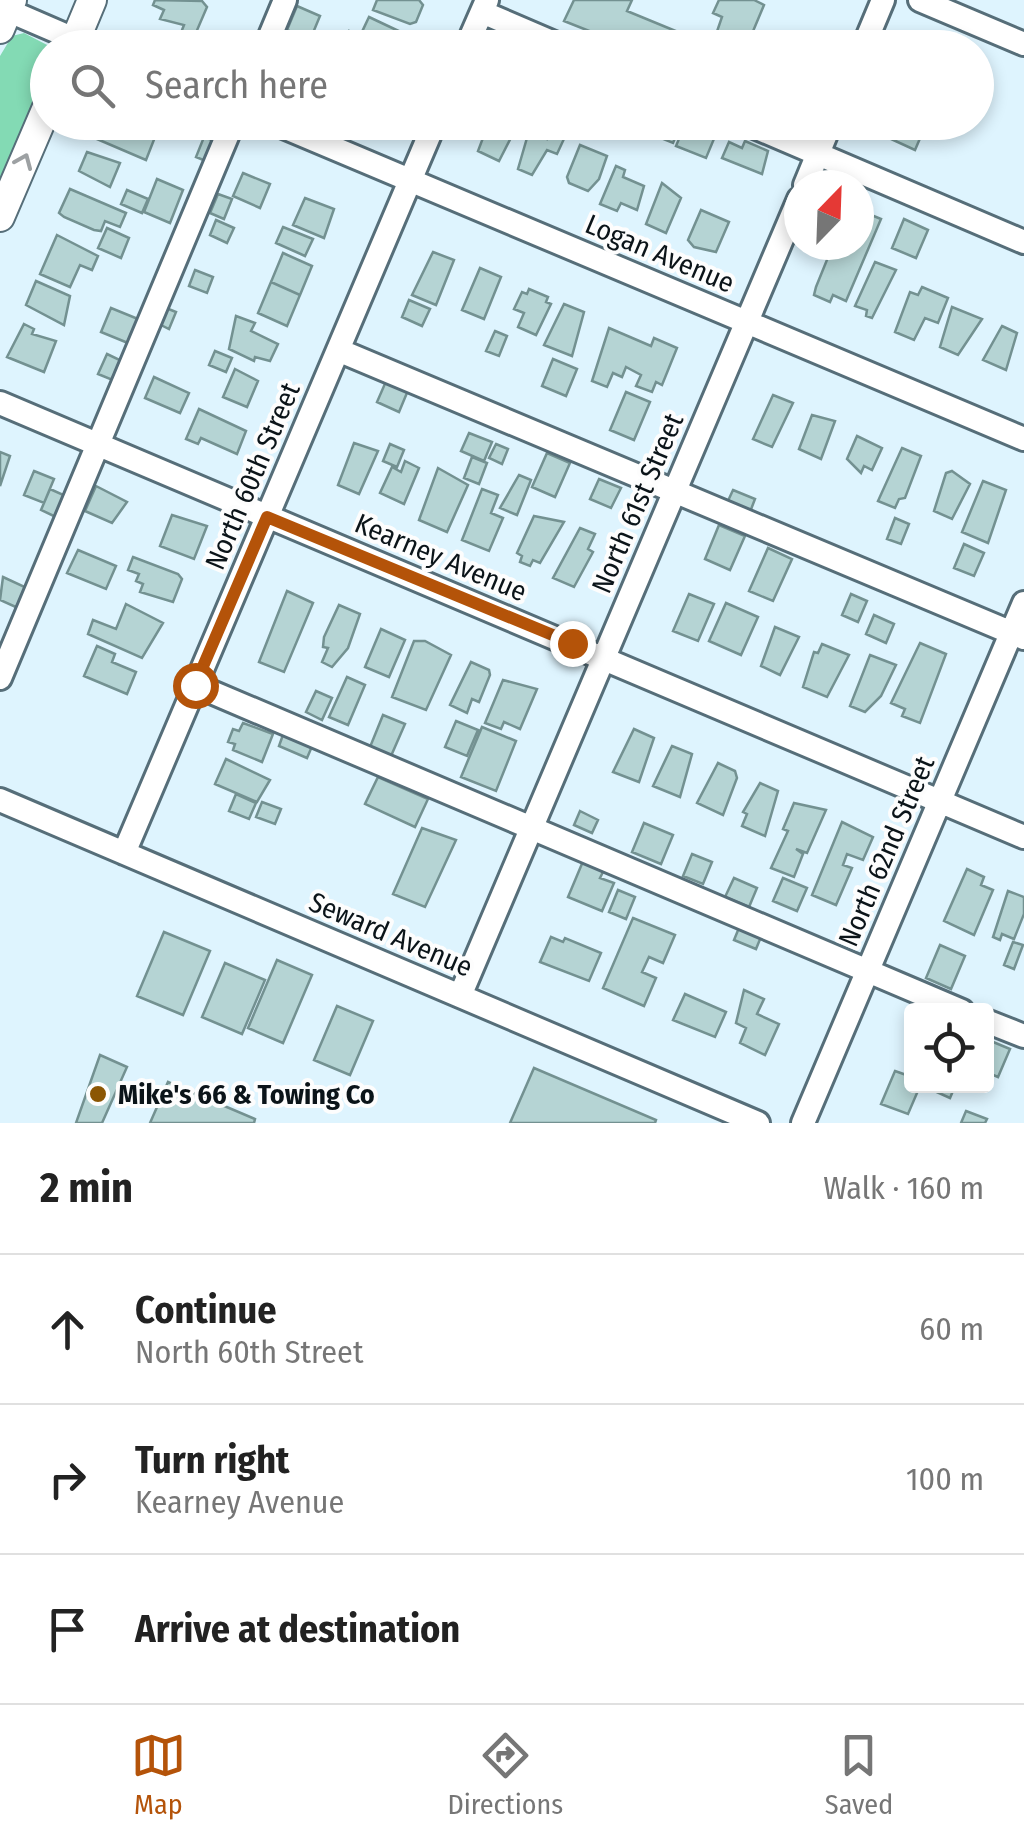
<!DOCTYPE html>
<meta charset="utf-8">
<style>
:root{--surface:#fff;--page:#f6f6f6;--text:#222;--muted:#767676;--line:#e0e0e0;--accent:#b45309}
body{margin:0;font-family:"Fira Sans Condensed",sans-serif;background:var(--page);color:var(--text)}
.controls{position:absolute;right:30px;bottom:30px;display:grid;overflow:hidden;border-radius:10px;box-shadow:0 5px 15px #0003}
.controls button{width:90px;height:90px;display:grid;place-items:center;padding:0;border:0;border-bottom:2px solid var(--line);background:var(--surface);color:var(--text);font:50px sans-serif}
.compass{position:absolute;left:784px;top:170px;width:90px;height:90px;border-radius:50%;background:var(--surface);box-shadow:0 5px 15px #0003;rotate:23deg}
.stop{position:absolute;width:30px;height:30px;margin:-22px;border:8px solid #b45309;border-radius:50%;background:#fff}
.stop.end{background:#b45309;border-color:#fff;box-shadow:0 2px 10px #0008}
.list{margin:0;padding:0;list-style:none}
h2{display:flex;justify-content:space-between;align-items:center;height:130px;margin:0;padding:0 40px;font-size:42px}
h2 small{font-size:32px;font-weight:400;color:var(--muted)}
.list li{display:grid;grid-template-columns:65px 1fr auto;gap:30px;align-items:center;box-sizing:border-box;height:150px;padding:0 40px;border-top:2px solid var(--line)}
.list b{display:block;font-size:38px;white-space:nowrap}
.list p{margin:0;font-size:32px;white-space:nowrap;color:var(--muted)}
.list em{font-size:32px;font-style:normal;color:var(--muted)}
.icon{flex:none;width:55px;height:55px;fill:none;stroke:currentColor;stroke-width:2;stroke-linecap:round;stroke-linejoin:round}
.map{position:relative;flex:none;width:1024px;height:1123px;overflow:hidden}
.search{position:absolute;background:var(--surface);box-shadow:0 5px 15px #0003;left:30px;right:30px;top:30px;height:110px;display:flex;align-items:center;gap:25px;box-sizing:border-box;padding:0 35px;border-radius:55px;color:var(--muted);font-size:38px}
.sheet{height:580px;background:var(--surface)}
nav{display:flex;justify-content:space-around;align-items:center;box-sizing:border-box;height:140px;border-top:2px solid var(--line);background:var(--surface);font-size:28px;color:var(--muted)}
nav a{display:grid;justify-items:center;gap:5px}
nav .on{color:var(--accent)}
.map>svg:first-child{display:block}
.green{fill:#83dab4}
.building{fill:#b5d4d4;stroke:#739191;stroke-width:2.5}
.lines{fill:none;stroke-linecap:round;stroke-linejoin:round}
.minor-casing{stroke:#566e79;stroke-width:28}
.major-casing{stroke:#566e79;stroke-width:32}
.minor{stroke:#fff;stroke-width:22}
.major{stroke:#fff;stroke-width:28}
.oneway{stroke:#9da1a3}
.route{stroke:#b45309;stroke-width:12}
.poi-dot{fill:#8b5603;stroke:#fdfdfd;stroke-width:4}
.labels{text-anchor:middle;stroke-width:8;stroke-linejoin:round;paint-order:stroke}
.street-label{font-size:28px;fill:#0b1419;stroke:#fdfdfd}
.poi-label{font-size:28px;font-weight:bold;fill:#0b1419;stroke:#fdfdfd;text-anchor:start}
</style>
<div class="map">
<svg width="1024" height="1123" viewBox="0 0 1024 1123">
<rect width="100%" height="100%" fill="#def4fe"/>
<!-- green -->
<path class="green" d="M24,33L51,47L48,48L47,74L0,186V56L12,36Z"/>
<!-- building -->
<path class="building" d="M155,0L202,1L207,7L195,35L182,30L184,25L160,19L164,10L153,5Z
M377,0H419L423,5L416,22L410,24L373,10Z
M574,0H632L627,11L712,46L722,17L713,13L719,0H754L764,5L746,48H632L564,21Z
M297,6L320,16L310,40L287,30Z
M369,17L405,34L400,48L343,44L349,31L360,36Z
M96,122H134L157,132L146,160L97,139L100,133L93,130Z
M489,122L518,124L499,161L478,151Z
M554,122L569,128L557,154L547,150L532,175L518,169L529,131L547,139Z
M655,122H682L673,143L651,134Z
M686,122L716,134L706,158L676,146Z
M895,122H927L915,150L889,138Z
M204,137L217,142L208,162L196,157Z
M745,141L768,151L762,174L722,158L729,142L742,148Z
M580,145L607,156L599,179L588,191L569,183L567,177Z
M87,152L120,163L110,187L79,171Z
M616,166L625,170L623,177L644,186L637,210L621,203L617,211L600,204Z
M243,173L270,184L260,208L233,196Z
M157,179L183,190L170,223L144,212Z
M662,183L681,198L666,233L646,224Z
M70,189L126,213L120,227L105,221L101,231L94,230L64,217L59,213Z
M127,190L148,199L142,213L121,204Z
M218,194L232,199L224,219L210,213Z
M305,198L334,209L324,238L293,225Z
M701,210L729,222L716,252L694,247L688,240Z
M859,210L881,219L846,301L833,295L830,302L814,295L816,287L833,245H859Z
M904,219L928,230L916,258L892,248Z
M216,220L234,228L227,243L210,235Z
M283,227L313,239L305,256L276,243Z
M107,228L129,238L121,258L98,248Z
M57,235L98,256L92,270L80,265L70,287L40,274Z
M433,252L454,260L436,305L412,295Z
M283,253L312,266L300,295L271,282Z
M875,262L896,270L872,318L866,316L867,310L855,306Z
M480,268L501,277L484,319L462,310Z
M195,270L213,277L207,293L189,286Z
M36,281L70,296L64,325L26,305Z
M271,282L300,295L287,326L258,313Z
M922,287L948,298L938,323L925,318L914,340L895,332L910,292L918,295Z
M529,289L548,297L546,302L551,304L536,335L518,327L524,313L514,309L522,292L527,294Z
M409,300L430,309L422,326L402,317Z
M564,304L584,312L572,356L544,345Z
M952,307L982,319L958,355L940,347Z
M111,308L138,319L128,343L101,332Z
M166,308L176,312L169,329L159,324Z
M236,316L255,323L251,331L278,344L270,361L255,357L254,361L229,349Z
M24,324L34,329L32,334L56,341L44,372L7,357Z
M1002,326L1017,333L1006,370L983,360Z
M609,328L651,346L654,338L677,348L662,385L656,382L652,392L636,386L641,375L626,367L622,377L613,373L607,387L592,381Z
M495,331L507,336L499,356L486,351Z
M215,351L232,358L226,372L209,365Z
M107,354L124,362L115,381L98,374Z
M553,359L577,369L566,396L542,386Z
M235,369L258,381L247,407L223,397Z
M154,377L189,393L180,413L145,398Z
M387,379L409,388L399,412L377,402Z
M626,392L650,402L634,440L610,430Z
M773,395L793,403L772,447L753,439Z
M199,409L246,431L237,454L201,438L198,444L186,439Z
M812,415L835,421L821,459L799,449Z
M469,433L492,442L484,461L461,451Z
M857,436L882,448L872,470L864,466L861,473L847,459Z
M354,443L378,451L359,494L338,485Z
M390,444L404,450L397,467L383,461Z
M496,444L508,449L502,464L489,458Z
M902,448L921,456L905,498L899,499L895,508L878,501Z
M0,452L10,456L0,486Z
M547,453L570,463L555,497L532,487Z
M472,457L487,463L479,484L464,478Z
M405,461L419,468L404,504L380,493L392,467L401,472Z
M438,468L468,485L447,532L419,520Z
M34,471L54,479L44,503L24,495Z
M952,471L970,484L952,519L934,511L946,473Z
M519,475L531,480L517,515L500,508Z
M599,479L621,488L611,508L590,499Z
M983,481L1006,490L988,543L962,532Z
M96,486L127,502L112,523L85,511Z
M50,489L68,497L58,518L41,510Z
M482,489L498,495L491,513L503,518L489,551L462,540Z
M733,490L755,499L750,512L727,503Z
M172,515L207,526L194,559L160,546Z
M534,516L564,522L540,563L533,560L530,566L520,562L522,556L517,553Z
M895,518L909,524L901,544L887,539Z
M719,525L745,536L730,570L705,559Z
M580,528L595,534L588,549L593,552L574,587L553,578Z
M964,544L984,553L974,576L954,568Z
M768,548L792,559L773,601L749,591Z
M78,550L116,566L106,589L67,573Z
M133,557L178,574L182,579L173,602L140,592L143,584L136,581L139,574L128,570Z
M3,577L27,588L18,608L0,600Z
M287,591L313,603L284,672L259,662Z
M689,594L714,604L698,641L673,631Z
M851,594L867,601L858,622L842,615Z
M726,603L758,617L741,655L709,641Z
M126,604L163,623L142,658L88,634L93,620L116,629Z
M339,605L360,614L348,648L332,667L322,662L328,648L323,647L324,637Z
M874,615L894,624L886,643L866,634Z
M775,627L799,637L780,675L761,666Z
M381,629L405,640L389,677L365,667Z
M414,641H425L451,655L426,710L392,697Z
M920,643L946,654L920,723L902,716L905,709L891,703Z
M822,644L849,655L827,697L803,687L814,652L818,653Z
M97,646L115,654L112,662L136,672L127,694L84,676Z
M870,655L896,665L881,696L865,712L850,706Z
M471,662L489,670L490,675L479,702L472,699L467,713L450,705Z
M347,677L365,685L348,725L329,717Z
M503,680L537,689L520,729L504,722L501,729L485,723Z
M316,691L332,698L322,720L306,712Z
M383,715L405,724L391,756L370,747Z
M456,721L478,730L467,756L445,747Z
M243,723L273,734L262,762L233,750L235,744L228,742L233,729L239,731Z
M482,727L516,741L496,791L461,777Z
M634,729L654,738L639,782L613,772Z
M284,732L313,744L307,758L279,746Z
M672,746L692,754L680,797L653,786Z
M226,759L270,780L257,802L215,784Z
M718,763L735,771L737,778L723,815L697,803Z
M378,777L428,799L415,827L365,804Z
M760,783L778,791L765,836L742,826L747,814L743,812Z
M236,794L256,803L249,819L229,811Z
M262,802L281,809L275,824L256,817Z
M794,803L826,810L807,853L796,849L803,854L794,877L771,868L788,831L783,829Z
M580,811L598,820L592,833L574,825Z
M842,822L873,837L863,860L847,854L843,865L852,868L836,905L812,895Z
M644,823L673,835L661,864L632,852Z
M422,828L456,840L425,907L393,894Z
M692,854L712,862L703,884L683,876Z
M584,859L605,868L600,878L614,883L602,911L568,897Z
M967,869L984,877L981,885L993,890L974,935L944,921Z
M734,878L757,888L749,907L725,897Z
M783,878L807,888L797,911L773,901Z
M618,890L635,897L626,919L609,912Z
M1008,891L1024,897V914L1014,939L1002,934L1000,940L993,937Z
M633,918L675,935L663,963L649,957L642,972L656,978L644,1006L603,988Z
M741,923L763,932L756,949L734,940Z
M164,932L210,951L183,1015L137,996Z
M551,937L563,942L565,938L601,953L589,981L540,962Z
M1013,942L1023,945L1014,969L1004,965Z
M940,945L965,956L951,989L926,978Z
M277,960L312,975L283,1043L248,1028Z
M225,963L265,980L242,1034L202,1017Z
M744,990L764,999L757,1014L779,1024L765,1055L740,1043L746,1028L736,1023Z
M685,994L726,1012L715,1037L673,1020Z
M337,1006L373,1021L350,1075L314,1060Z
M986,1039L1010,1049L998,1077L986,1072Z
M100,1055L127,1067L102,1123H76Z
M534,1068L656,1120L655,1123H510Z
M895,1071L912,1077V1086H920L908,1114L881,1104Z
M168,1082L255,1119L254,1123H150Z
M931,1086H955L950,1098L930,1089Z
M966,1111L987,1119L985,1123H961Z"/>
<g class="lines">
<defs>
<path id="minor" d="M920,0L1024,44
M0,7L95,48
M482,12L566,48
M265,48L285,0
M466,48L487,0
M863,48L883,0
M272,122L1024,439
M743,122L1024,242
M805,185L831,122
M338,350L1024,638
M0,403L1024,837
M0,678L233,122
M195,685L962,1011
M0,800L758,1123
M124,853L435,122
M460,996L799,199
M986,1021L1024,1036
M803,1123L1024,603"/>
<path id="major" d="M0,29L12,0
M72,48L92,0
M0,217L48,105"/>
</defs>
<!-- minor casing -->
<use href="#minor" class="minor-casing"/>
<!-- major casing -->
<use href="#major" class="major-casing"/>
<!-- minor -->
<use href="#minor" class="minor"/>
<!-- major -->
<use href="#major" class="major"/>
</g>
<!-- one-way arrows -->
<defs><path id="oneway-chevron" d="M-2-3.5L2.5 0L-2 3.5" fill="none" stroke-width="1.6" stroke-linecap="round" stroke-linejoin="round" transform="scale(2.5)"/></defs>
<use class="oneway" href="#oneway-chevron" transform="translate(24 161) rotate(-67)"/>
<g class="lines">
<!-- route -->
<path class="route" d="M195,685L267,517L572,643"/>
</g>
<!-- markers -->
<circle class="poi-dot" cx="98" cy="1094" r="10"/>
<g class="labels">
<!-- street labels -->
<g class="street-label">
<text transform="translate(660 253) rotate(23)" y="10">Logan Avenue</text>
<text transform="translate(252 476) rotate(-67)" y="10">North 60th Street</text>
<text transform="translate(637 503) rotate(-67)" y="10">North 61st Street</text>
<text transform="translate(441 557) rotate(23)" y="10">Kearney Avenue</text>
<text transform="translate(886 851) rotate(-67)" y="10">North 62nd Street</text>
<text transform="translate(391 934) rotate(23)" y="10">Seward Avenue</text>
</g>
<!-- poi labels -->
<g class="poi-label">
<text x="118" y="1104">Mike's 66 &amp; Towing Co</text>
</g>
</g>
</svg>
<div class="controls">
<button><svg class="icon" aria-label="locate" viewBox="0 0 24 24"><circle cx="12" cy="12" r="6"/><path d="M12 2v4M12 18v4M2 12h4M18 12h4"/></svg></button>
</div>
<svg class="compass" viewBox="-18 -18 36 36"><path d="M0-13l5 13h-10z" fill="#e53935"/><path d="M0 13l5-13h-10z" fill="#767676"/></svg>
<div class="stop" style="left:195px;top:685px"></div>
<div class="stop end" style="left:572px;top:643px"></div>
<div class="search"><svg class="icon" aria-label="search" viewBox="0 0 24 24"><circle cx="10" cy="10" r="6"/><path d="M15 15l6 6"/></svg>Search here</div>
</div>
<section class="sheet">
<h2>2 min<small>Walk · 160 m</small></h2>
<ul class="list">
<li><svg class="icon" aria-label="ahead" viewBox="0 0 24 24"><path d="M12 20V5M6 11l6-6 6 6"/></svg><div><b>Continue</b><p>North 60th Street</p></div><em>60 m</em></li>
<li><svg class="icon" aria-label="right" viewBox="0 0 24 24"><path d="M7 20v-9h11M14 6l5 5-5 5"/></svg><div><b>Turn right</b><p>Kearney Avenue</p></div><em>100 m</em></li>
<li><svg class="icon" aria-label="arrive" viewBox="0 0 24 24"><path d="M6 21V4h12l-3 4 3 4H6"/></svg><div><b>Arrive at destination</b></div></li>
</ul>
</section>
<nav>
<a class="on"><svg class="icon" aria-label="map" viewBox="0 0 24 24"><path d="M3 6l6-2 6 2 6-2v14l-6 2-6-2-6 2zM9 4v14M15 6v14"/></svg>Map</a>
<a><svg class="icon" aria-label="directions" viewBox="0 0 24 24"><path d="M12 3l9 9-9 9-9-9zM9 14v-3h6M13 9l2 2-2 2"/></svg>Directions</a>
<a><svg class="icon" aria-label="saved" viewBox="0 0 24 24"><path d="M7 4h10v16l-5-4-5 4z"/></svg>Saved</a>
</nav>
